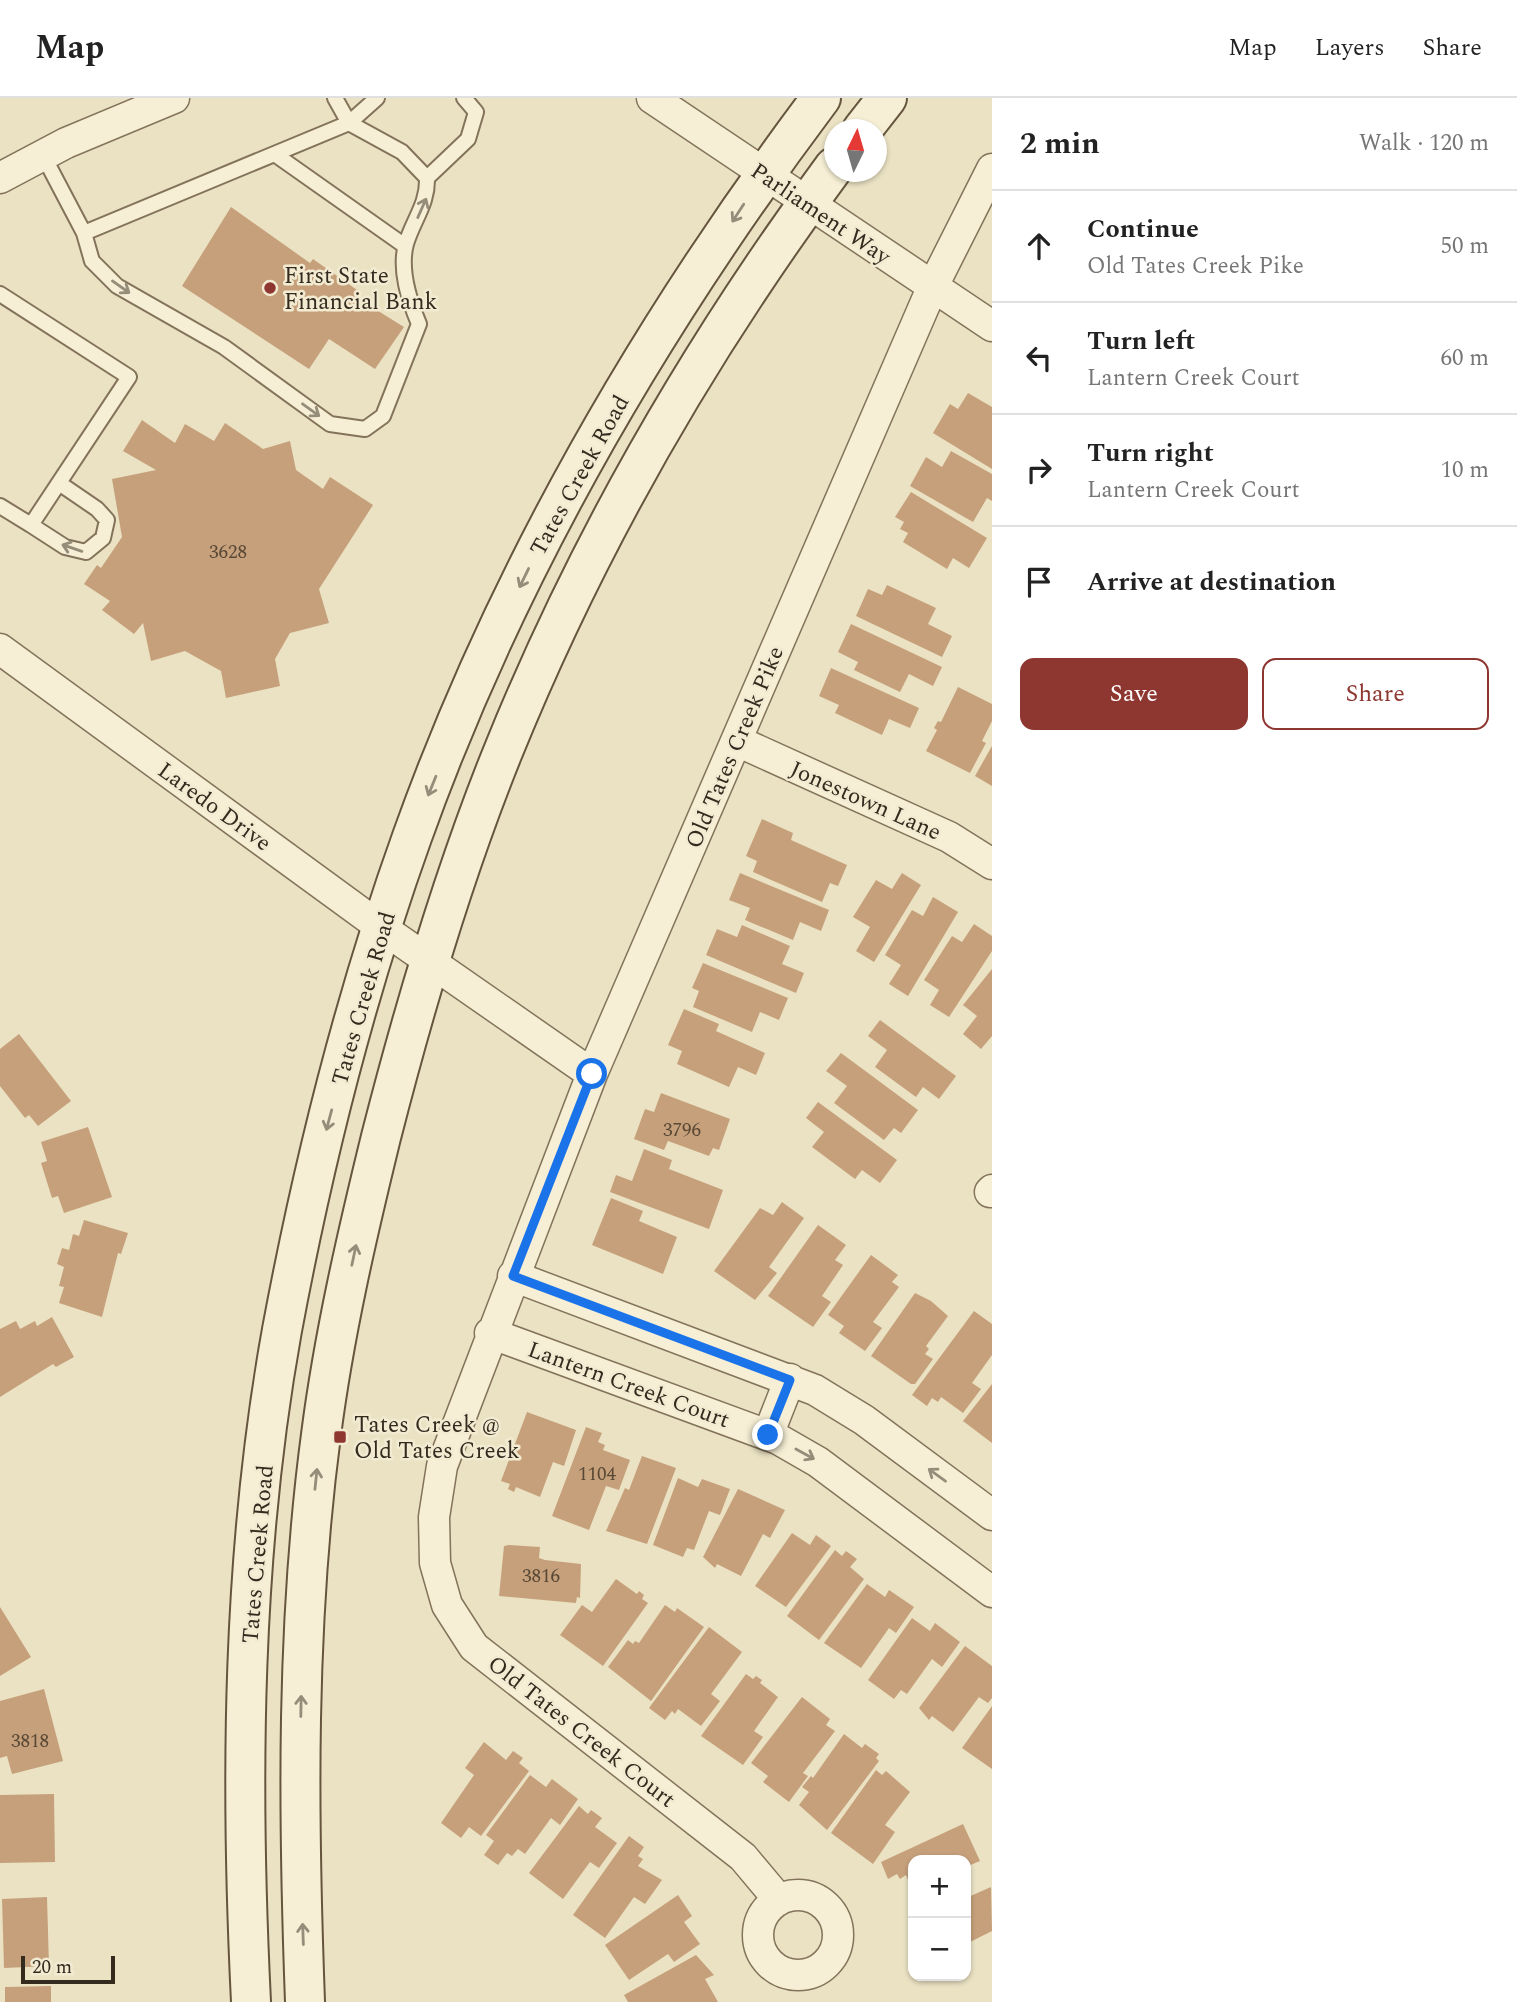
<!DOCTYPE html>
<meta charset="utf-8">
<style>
:root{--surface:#fff;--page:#f6f6f6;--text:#222;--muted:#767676;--line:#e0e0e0;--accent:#8e3630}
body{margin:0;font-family:Spectral,serif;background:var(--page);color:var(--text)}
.controls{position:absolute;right:21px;bottom:21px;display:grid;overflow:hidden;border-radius:14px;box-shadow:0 2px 5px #0004}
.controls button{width:63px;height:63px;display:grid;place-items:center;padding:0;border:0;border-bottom:2px solid var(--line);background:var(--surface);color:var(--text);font:35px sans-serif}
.compass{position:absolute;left:824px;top:21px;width:63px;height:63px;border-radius:50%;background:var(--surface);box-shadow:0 2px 5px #0004;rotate:5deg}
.scale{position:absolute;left:21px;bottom:18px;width:94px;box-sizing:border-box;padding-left:7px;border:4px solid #342a1e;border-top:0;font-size:19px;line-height:24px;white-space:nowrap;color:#342a1e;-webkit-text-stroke:5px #f2ebd2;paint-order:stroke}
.stop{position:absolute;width:21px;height:21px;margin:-16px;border:5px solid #1a73e8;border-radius:50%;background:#fff}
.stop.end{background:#1a73e8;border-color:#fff;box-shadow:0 2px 7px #0008}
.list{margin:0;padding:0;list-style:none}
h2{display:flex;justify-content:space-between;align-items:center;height:91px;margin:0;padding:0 28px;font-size:30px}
h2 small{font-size:23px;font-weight:400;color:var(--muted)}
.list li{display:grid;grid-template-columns:46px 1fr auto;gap:21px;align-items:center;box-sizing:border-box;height:112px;padding:0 28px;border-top:2px solid var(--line)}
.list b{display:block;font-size:26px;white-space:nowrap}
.list p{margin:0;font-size:23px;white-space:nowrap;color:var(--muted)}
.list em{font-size:23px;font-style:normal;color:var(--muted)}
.actions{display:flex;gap:14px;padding:21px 28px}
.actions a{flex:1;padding:16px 0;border:2px solid var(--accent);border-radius:14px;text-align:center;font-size:24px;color:var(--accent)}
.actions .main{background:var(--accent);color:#fff}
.icon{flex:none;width:38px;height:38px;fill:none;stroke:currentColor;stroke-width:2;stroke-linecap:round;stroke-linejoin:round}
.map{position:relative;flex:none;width:992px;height:1904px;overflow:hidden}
header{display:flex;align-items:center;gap:42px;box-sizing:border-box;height:98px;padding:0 35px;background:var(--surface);border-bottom:2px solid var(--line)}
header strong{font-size:33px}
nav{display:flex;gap:38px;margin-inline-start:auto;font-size:24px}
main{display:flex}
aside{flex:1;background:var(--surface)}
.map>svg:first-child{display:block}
.building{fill:#c6a07b}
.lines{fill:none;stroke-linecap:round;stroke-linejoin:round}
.service-casing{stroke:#83735b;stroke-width:18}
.minor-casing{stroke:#83735b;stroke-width:33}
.secondary-casing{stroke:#65553e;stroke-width:42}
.service{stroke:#f6efd5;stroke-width:14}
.minor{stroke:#f6efd5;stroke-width:30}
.secondary{stroke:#f6efd5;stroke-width:38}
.oneway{stroke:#958c7a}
.route{stroke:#1a73e8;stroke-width:9}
.poi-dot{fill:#8e3630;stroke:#f2ebd2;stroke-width:2.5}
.labels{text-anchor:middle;stroke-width:5;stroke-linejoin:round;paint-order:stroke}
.number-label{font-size:19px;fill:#584835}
.street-label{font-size:23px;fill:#342a1e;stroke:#f2ebd2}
.poi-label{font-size:23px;fill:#342a1e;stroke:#f2ebd2;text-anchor:start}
</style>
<header>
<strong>Map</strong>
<nav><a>Map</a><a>Layers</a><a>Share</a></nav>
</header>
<main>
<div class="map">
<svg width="992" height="1904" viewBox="0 0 992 1904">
<rect width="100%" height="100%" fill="#eae2c3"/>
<!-- building -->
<path class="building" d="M231,109L310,165L313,161L357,192L354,198L404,229L375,271L329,241L309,271L182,188Z
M968,295L992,309V371L933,335L950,306L958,311Z
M142,322L175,345L185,326L214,343L225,325L263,351L290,343L296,372L323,391L330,379L373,407L319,491L329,525L290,535L275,561L280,588L226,600L221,573L185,553L151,563L143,525L134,536L102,512L110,503L84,486L97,467L101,470L122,439L112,381L156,372L123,353Z
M951,353L992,376V403L987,400L973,424L910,388L926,359L942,369Z
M911,394L987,440L969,470L953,460L947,471L903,444L908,435L900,431L904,424L895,419Z
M887,487L936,510L928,526L952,538L942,559L856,518L868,491L882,497Z
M851,526L942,569L933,588L909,576L900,594L854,572L858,564L838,554Z
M831,570L919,610L910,630L889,621L882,637L835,615L839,607L819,598Z
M958,589L992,606V623L982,643L986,645L970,675L926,653L937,632L934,630L938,623L941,624Z
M992,648V688L975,678Z
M762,721L793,735L791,742L847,767L838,788L830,785L822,804L753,774L757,763L746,758Z
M740,775L829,812L821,833L800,824L793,842L745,822L750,810L729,802Z
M902,775L921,787L874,864L856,853L870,829L853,819L876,782L892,791Z
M933,799L958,814L908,898L889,886L901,867L885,857L912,812L923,818Z
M974,826L992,838V853L949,919L930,907L939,892L924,882L952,838L962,844Z
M742,827L790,848L782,866L804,875L796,895L706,857L717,831L737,839Z
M703,865L788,900L779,922L760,914L752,934L693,909L699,893L692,890Z
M992,871V938L981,951L963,936L977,918L963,907Z
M684,911L719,926L716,933L765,955L756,977L738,969L729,989L677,966L682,953L668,947Z
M880,922L956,978L939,1001L923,989L916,999L875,969L887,952L868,938Z
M19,936L71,1003L38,1028L29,1017L25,1020L0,988V951Z
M841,955L918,1012L901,1035L894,1030L884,1042L834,1005L847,988L826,973Z
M661,995L730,1021L719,1052L713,1050L709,1058L668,1043L664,1052L634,1041L645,1011L654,1014Z
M818,1004L897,1062L880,1085L862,1072L855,1081L812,1049L824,1034L806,1020Z
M88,1029L112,1099L64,1115L58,1098L52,1100L41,1065L47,1063L41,1044Z
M644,1051L672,1062L669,1071L723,1092L709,1131L610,1094L616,1077L632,1083Z
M611,1100L643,1113L639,1123L677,1139L663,1176L592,1147Z
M782,1104L804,1120L769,1169L777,1175L755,1202L714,1173L760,1110L773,1117Z
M84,1122L128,1135L121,1156L118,1155L102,1219L59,1205L64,1189L59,1188L64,1169L57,1166L62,1150L69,1152L73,1136L79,1138Z
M818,1127L846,1147L835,1162L843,1167L822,1198L831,1204L813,1229L768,1198Z
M871,1157L898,1177L892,1184L899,1189L873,1224L882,1230L865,1253L839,1235L844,1228L828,1217Z
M915,1195L931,1203L948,1218L926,1248L929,1251L925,1256L933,1261L915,1286H911L871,1258Z
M974,1213L992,1226V1257L972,1285L981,1291L963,1315L941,1299L938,1304L932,1300L927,1308L912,1297Z
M52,1219L74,1259L56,1269L53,1266L0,1299V1231L16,1223L20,1231L35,1223L37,1228Z
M992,1286V1345L963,1323Z
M527,1314L576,1332L564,1368L553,1364L540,1399L516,1389L514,1394L508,1391L510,1386L501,1383Z
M586,1329L602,1335L598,1344L605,1347L603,1352L630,1362L619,1392L606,1388L589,1432L552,1418Z
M642,1358L676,1370L647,1446L606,1433L625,1390L629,1392Z
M678,1380L698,1389L702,1381L730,1391L720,1417L709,1413L694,1452L687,1450L683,1459L653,1447Z
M738,1391L785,1412L770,1440L763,1436L741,1478L717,1466L715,1470L703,1459Z
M792,1435L810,1447L816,1437L831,1448L786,1509L755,1488Z
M509,1447L540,1449L539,1460L545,1462L581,1466L580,1500L577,1499L576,1505L499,1498L504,1448Z
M835,1452L842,1458L846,1453L857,1461L850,1469L864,1481L819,1542L787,1518Z
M616,1481L637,1496L639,1493L644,1497L642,1501L648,1505L603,1568L560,1537L582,1507L592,1514Z
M867,1486L885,1499L889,1492L914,1509L896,1535L889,1530L861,1570L824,1545Z
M665,1507L675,1514L677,1510L704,1529L651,1603L608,1569L628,1542L633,1546L635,1543L639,1545Z
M0,1509L31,1559L0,1578Z
M912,1520L930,1533L935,1525L960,1544L942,1569L932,1561L907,1596L901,1592L894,1601L868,1582Z
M709,1529L742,1554L711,1596L720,1603L701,1628L678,1611L675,1616L672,1613L665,1622L649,1610Z
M965,1548L992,1568V1600L988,1605L979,1599L953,1634L932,1618L929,1622L919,1610Z
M746,1576L753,1581L756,1578L762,1582L760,1585L778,1599L754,1633L763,1639L743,1667L701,1638Z
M44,1591L63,1663L12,1676L7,1658L0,1660V1603Z
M802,1599L830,1621L826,1627L835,1633L803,1675L808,1678L789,1704L763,1684L768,1678L751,1665Z
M992,1608V1671L962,1650Z
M844,1636L862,1650L865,1646L879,1656L876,1660L879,1663L827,1732L799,1707L809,1694L802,1689L811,1678L813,1680Z
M484,1644L506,1662L513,1653L523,1660L519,1665L529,1673L481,1738L469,1729L461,1740L441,1725L474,1677L465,1670Z
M876,1672L882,1677L886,1673L910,1694L885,1727L895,1734L873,1766L831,1735Z
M530,1677L546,1689L552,1681L578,1701L560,1727L551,1720L525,1756L518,1751L512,1758L507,1755L498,1767L484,1757L494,1743L486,1737Z
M54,1696L55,1764L0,1765V1697Z
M579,1708L588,1716L591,1712L602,1720L595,1729L617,1745L599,1770L590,1764L563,1801L529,1775Z
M963,1726L980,1763L966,1769V1762H913V1794L906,1777L900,1781L897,1776L888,1781L881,1764Z
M629,1738L644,1749L638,1758L643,1761L638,1768L662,1782L645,1806L634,1799L605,1840L573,1817Z
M991,1789L992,1833L966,1846V1800Z
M678,1797L692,1818L684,1824L700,1846L674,1864L668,1856L629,1882L605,1847Z
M47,1799L49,1868L4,1870L2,1801Z
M696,1857L714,1877L705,1881L718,1904H628L624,1897Z
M51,1888V1904H5V1889Z"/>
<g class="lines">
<defs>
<path id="service" d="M43,57L84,135L349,25L335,0
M276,57L405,148
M427,80L468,41L476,14L464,0
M84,135L92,163L117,188L224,249L330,326L365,331L383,318L419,226C409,202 399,172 406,146C413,122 428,106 427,80L402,54L349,25L377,0
M0,196L129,279L31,427L0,408
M31,427L65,449L86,454L103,440L107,422L97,411L59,385"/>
<path id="minor" d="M652,0L992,228
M0,80L66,45L174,0
M0,551L382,830L592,976
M737,643L949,739L992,766
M990,1094L992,1092
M513,1178L815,1292L864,1322L992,1417
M490,1235L778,1341L818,1364L992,1494
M768,1337L790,1281
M758 1837a40 40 0 1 1 80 0a40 40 0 1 1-80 0Z
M779,1802L743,1759L474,1549L447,1507L435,1465L434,1419L442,1368L592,976L932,190L992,71"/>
<path id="secondary" d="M862,32L887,0
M251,1904C240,1681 242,1453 282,1232C313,1066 355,898 412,739C507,473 652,225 821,0
M305,1904C298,1715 296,1525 321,1337C334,1236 357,1137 381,1039C414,910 452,780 502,656C586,448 701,249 834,69"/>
</defs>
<!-- service casing -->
<use href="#service" class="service-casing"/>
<!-- minor casing -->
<use href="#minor" class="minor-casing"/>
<!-- secondary casing -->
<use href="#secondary" class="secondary-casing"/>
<!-- service -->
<use href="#service" class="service"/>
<!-- minor -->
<use href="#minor" class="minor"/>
<!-- secondary -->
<use href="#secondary" class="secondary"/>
</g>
<!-- one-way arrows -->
<defs><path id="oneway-shaft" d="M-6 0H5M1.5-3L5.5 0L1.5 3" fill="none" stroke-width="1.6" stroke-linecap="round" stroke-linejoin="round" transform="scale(1.75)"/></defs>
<g class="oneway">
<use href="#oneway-shaft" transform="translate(422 110) rotate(-66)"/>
<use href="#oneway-shaft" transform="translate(738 115) rotate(123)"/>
<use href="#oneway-shaft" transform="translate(121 189) rotate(35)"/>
<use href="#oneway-shaft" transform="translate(311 312) rotate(36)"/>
<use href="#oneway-shaft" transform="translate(72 450) rotate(-161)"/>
<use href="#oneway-shaft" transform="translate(524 480) rotate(116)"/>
<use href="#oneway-shaft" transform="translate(432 688) rotate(112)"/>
<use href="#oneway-shaft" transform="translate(329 1022) rotate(105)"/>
<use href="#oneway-shaft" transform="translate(354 1157) rotate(-78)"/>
<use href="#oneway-shaft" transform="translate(805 1356) rotate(29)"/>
<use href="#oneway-shaft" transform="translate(937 1377) rotate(-144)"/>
<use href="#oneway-shaft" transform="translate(316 1381) rotate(-84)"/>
<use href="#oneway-shaft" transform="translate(301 1608) rotate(-89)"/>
<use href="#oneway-shaft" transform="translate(303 1836) rotate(-92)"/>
</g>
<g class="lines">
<!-- route -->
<path class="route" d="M592,976L513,1178L790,1282L768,1337"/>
</g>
<!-- markers -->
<g class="poi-dot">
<circle cx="270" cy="190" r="7"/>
<rect x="333" y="1332" width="14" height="14" rx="3.5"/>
</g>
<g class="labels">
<!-- number labels -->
<g class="number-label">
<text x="228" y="460">3628</text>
<text x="682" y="1038">3796</text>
<text x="597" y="1382">1104</text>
<text x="541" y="1484">3816</text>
<text x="30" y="1649">3818</text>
</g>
<!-- street labels -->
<g class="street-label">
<text transform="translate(821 115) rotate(34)" y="8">Parliament Way</text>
<text transform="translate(579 377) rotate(-61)" y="8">Tates Creek Road</text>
<text transform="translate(734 649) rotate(-67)" y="8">Old Tates Creek Pike</text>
<text transform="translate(866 702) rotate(24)" y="8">Jonestown Lane</text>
<text transform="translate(215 708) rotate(36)" y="8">Laredo Drive</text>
<text transform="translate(363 900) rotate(-74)" y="8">Tates Creek Road</text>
<text transform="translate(629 1286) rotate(20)" y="8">Lantern Creek Court</text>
<text transform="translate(257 1456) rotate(-85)" y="8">Tates Creek Road</text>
<text transform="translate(582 1633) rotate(38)" y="8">Old Tates Creek Court</text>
</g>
<!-- poi labels -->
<g class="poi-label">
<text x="284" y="185">First State<tspan x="284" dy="26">Financial Bank</tspan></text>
<text x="354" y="1334">Tates Creek @<tspan x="354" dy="26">Old Tates Creek</tspan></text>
</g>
</g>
</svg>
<div class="controls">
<button>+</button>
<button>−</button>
</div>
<svg class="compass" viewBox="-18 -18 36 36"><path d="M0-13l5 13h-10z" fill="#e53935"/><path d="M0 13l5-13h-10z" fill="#767676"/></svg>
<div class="scale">20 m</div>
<div class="stop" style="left:592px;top:976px"></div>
<div class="stop end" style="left:768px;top:1337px"></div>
</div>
<aside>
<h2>2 min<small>Walk · 120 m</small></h2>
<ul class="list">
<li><svg class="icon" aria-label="ahead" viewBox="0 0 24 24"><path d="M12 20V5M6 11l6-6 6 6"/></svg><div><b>Continue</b><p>Old Tates Creek Pike</p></div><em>50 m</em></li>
<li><svg class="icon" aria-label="left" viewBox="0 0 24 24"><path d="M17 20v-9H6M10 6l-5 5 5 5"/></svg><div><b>Turn left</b><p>Lantern Creek Court</p></div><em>60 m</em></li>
<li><svg class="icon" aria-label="right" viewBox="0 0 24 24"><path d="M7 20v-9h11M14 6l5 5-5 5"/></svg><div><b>Turn right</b><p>Lantern Creek Court</p></div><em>10 m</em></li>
<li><svg class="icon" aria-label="arrive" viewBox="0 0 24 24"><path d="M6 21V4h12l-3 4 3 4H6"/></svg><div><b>Arrive at destination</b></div></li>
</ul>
<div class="actions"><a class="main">Save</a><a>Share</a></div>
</aside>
</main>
